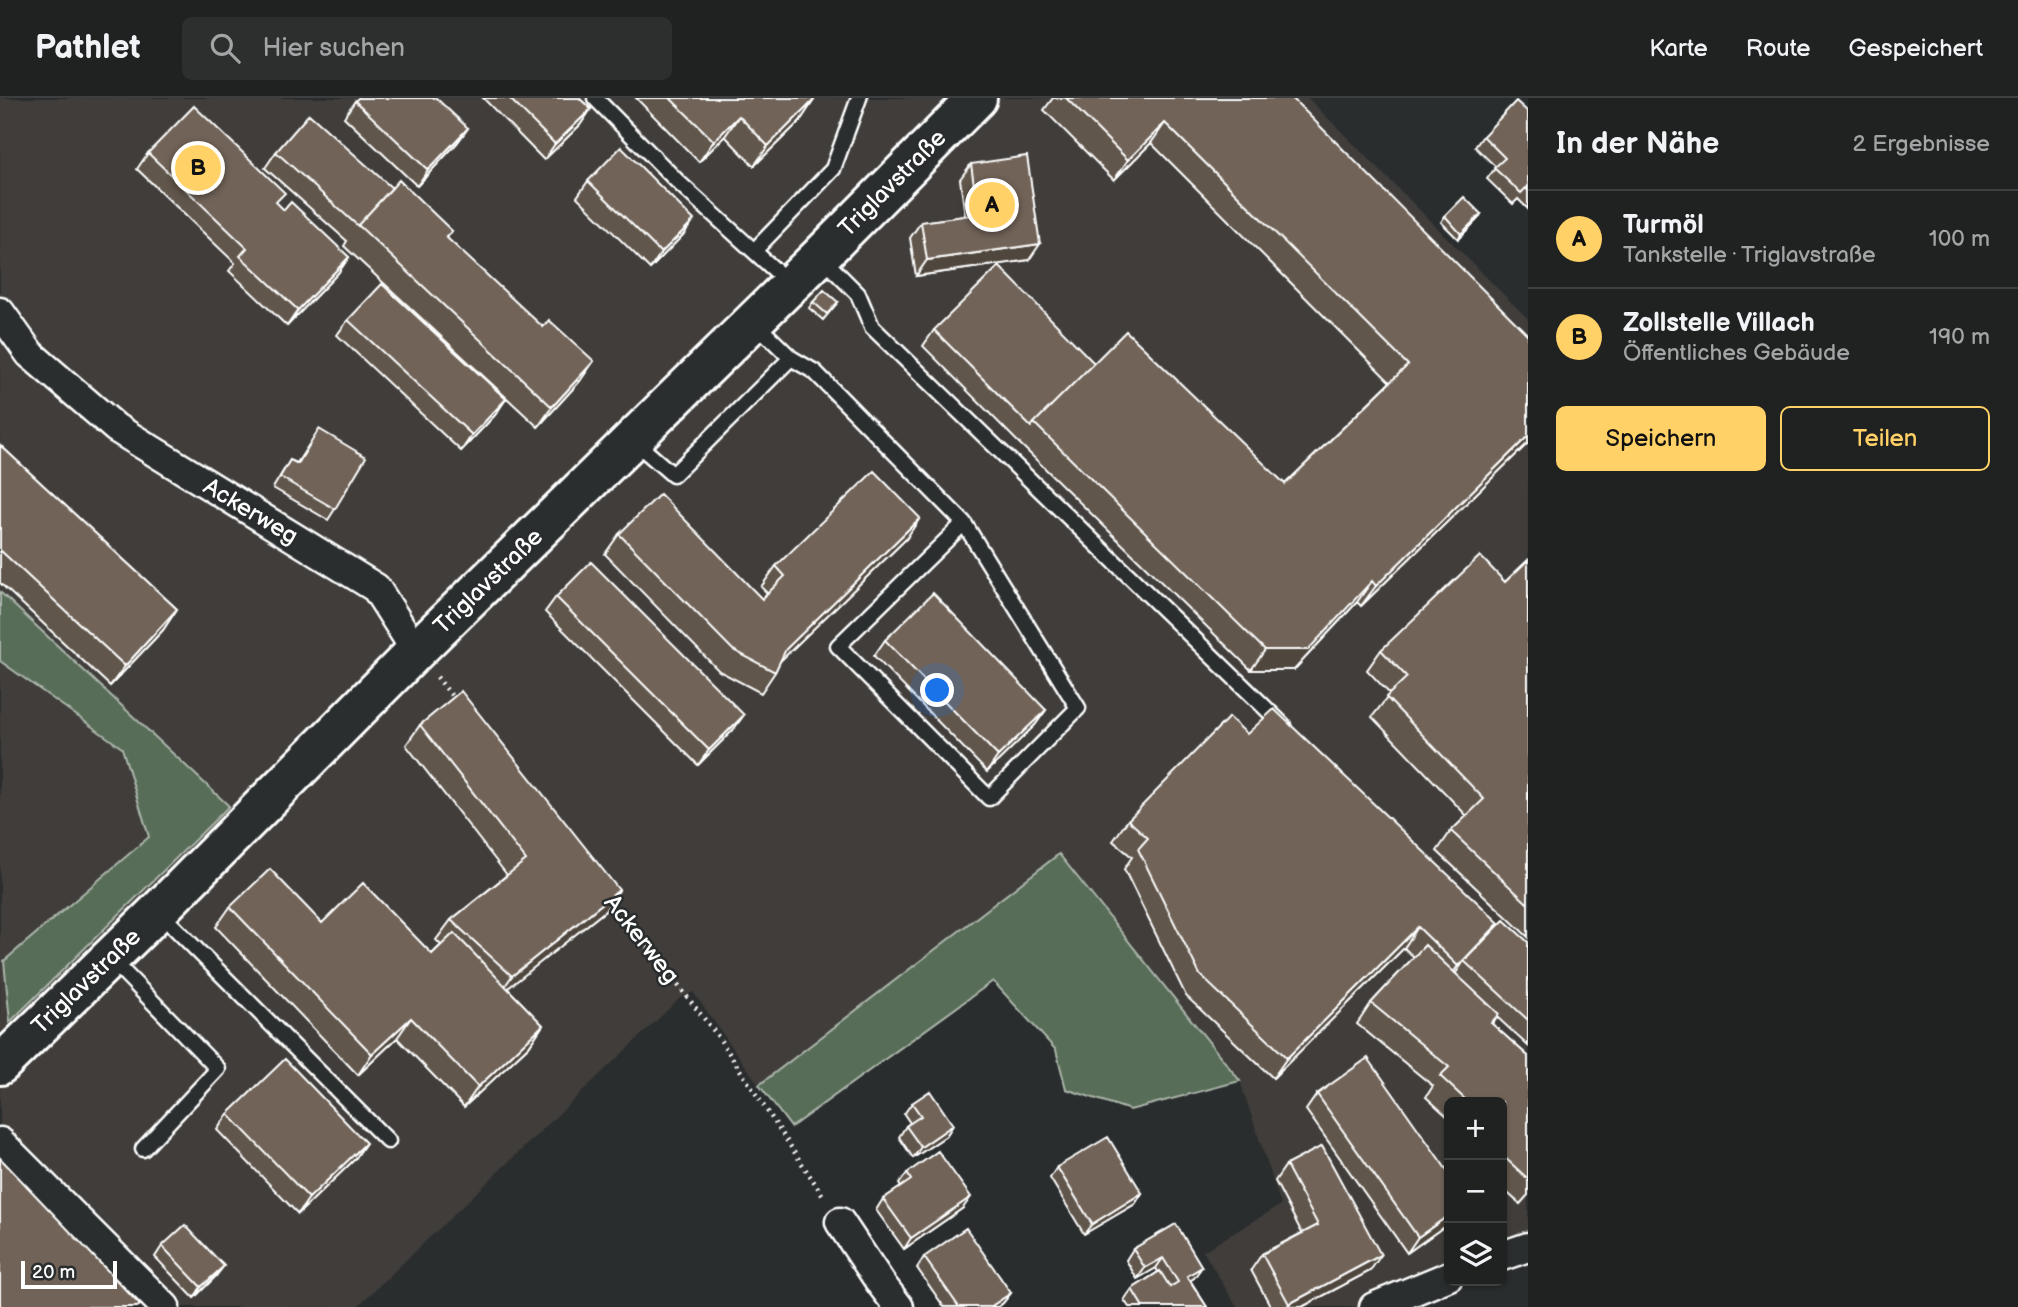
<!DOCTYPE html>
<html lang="de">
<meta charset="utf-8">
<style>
:root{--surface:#202222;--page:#2d2f2f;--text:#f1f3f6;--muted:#a2a4a5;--line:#3d3f40;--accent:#ffd166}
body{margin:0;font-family:"Balsamiq Sans",sans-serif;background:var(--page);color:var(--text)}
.controls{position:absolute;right:21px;bottom:21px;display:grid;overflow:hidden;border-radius:10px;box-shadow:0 2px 5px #0004}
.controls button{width:63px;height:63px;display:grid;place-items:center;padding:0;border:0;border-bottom:2px solid var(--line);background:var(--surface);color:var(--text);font:35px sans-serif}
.scale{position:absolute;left:21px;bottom:18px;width:96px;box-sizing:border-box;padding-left:7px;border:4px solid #fff;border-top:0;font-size:19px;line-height:24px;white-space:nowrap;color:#fff;-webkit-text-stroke:5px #2a2d2e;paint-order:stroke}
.you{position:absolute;left:938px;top:593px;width:24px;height:24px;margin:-18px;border:5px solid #fff;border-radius:50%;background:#1a73e8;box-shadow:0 0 0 10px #1a73e833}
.badge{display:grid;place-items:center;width:46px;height:46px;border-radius:50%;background:var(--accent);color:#111;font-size:23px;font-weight:700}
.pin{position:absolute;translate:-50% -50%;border:4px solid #fff;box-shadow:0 2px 7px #0006}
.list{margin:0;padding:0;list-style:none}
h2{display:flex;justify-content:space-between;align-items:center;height:91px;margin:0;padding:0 28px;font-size:30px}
h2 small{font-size:23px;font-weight:400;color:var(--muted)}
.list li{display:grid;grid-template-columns:46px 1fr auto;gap:21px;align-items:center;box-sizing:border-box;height:98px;padding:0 28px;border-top:2px solid var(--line)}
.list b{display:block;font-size:26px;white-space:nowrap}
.list p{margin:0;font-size:23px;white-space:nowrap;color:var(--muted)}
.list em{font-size:23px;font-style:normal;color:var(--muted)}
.actions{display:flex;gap:14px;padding:21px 28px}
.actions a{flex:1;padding:16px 0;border:2px solid var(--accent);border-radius:10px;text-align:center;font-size:24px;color:var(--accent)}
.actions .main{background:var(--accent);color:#111}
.icon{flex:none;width:38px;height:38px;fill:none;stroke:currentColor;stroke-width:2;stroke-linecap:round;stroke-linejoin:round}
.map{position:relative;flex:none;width:1528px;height:1209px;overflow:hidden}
header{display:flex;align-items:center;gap:42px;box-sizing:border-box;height:98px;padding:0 35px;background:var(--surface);border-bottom:2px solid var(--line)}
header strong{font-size:33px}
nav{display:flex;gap:38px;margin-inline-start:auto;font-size:24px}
.search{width:490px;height:63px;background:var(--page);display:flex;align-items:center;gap:18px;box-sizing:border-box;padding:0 24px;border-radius:10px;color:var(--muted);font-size:26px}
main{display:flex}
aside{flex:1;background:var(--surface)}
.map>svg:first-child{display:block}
.built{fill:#3f3e3b}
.green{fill:#596d58;stroke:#acb6ac;stroke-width:2}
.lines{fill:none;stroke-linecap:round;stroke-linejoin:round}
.lane-casing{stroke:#fff;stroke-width:19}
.street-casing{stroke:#fff;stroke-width:33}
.secondary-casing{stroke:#fff;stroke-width:44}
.path{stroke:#fff;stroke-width:4.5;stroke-dasharray:2 5;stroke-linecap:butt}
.lane{stroke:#2a2d2e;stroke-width:14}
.street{stroke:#2a2d2e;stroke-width:28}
.secondary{stroke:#2a2d2e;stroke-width:38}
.wall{fill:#61564c;stroke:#fff;stroke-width:2}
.shaded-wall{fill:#4f463e;stroke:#fff;stroke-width:2}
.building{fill:#716458;stroke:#fff;stroke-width:2}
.labels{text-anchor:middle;stroke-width:5;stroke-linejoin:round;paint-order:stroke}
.street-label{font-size:24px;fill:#fff;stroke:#2a2d2e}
</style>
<header>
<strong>Pathlet</strong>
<div class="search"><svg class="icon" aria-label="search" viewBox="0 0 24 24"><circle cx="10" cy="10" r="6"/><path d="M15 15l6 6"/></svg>Hier suchen</div>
<nav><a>Karte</a><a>Route</a><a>Gespeichert</a></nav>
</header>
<main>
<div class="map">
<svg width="1528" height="1209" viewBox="0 0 1528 1209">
<rect width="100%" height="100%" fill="#2a2d2e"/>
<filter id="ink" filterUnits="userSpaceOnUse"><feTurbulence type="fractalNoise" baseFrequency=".0143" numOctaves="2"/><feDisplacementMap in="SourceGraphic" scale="14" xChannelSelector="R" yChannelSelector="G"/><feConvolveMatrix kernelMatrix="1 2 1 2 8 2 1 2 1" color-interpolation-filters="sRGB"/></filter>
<g filter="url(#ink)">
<!-- built -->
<path class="built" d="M0,0H1308L1528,221V1134L1502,1146V1004H1449V1169L1358,1209H1237L1203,1153L1281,1107L1240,983L1059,756L759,987L693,894L679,901L357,1209H0V563L122,650L149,739L4,863L229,708L0,494Z"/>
<!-- green -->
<path class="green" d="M0,494L229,708L10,924L4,863L149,739L122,650L0,563Z
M1059,756L1240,983L1130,1012L1066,991L1056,952L993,883L791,1029L759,987Z"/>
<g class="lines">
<defs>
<path id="lane" d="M595,0L678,84L789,185
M754,153L833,71L859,0
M822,160L858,196L872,229L1283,627
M791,260L815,274L964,425L838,548L989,700L1078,610L964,425
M634,343L673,377L791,260L755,225
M159,814L388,1043
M110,860L218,971L143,1051"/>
<path id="street" d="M0,214L30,256L116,330L376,490L416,553
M0,1044L165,1209
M840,1124L882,1187L899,1209
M1502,1158L1528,1149
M1374,1209L1449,1178"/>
<path id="secondary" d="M0,967L158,813L416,553L820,158L977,0"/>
</defs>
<!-- lane casing -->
<use href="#lane" class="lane-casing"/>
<!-- street casing -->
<use href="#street" class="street-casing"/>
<!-- secondary casing -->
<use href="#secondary" class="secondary-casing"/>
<!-- path -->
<path class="path" d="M437,579L455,602
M609,799L717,937L824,1099"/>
<!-- lane -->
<use href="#lane" class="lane"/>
<!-- street -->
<use href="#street" class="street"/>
<!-- secondary -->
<use href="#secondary" class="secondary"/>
</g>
<!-- wall -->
<path class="wall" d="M483,0H579L591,11L580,27L544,62Z
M636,0H812L814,2L800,23L754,68L725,38L699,64Z
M1053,0H1292L1528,345L1361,508L1357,504L1294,572H1251L1019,345L923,248L934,232L1094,265L1285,386L1390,284L1151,45L1114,82L1044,12Z
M355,3L468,30L457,45L417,88L344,19Z
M1528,14V111L1518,101L1513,106L1487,81L1496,69L1475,49L1483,38Z
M276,54L392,90L452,133L447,140L580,283L538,329L344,148L347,143L265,70Z
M148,55L277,106L284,112L349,159L338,175L287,228L229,173L235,165L137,71Z
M971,66L1029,162L916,178L910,140L921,124L965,118L960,81Z
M588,83L683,137L650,171L577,99Z
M1481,116L1478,121L1458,141L1441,124L1445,118Z
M813,204H838L823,222L809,210Z
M348,222L506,301L495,317L461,353L337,237Z
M319,331L335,411L328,422L273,390L290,362L297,365Z
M0,347L177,511L163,532L110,588L0,485Z
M619,436L762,501L767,495L761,489L776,468L906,441L780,563L775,574L761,595L719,573L605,456Z
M1528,462V839L1437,753L1451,733L1467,718L1372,619L1390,596L1367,572L1381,552L1505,484Z
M556,499L733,632L698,667L545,514Z
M885,542L1046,612L1035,627L987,674L874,558Z
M420,627L619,792L605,813L507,890L543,927L529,948L464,1009L397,940L358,977L216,829L230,809L322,825L432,856L441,847L436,842L451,822L507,777L406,647Z
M1247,636L1493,834L1528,844V948L1497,919L1492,926L1528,958V1097L1520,1106L1502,1090V1004H1449V1020L1426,999L1433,988L1357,926L1371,905L1414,859L1404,850L1273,980L1186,898L1124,771L1132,759L1113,743L1128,722Z
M1317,996L1449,1125L1407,1155L1306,1012Z
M912,1005L953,1027L946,1038L913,1060L899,1039L906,1028L910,1025L904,1016Z
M228,1016L355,1061L298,1116L217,1032Z
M1286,1067L1370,1173L1302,1209H1271L1251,1172L1262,1156L1302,1135L1275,1083Z
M1057,1069L1142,1095L1135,1106L1084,1136L1050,1080Z
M907,1075L963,1110L904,1151L876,1112L883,1101L901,1089L899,1086Z
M1176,1126L1194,1180L1190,1182L1207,1209H1129L1124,1202L1132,1191L1158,1174L1156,1170L1137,1181L1126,1162L1133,1151Z
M162,1148L216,1178L194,1200L155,1159Z
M924,1159L1011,1195L1003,1205L998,1209H944L917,1170Z"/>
<!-- shaded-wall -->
<path class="shaded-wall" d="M814,2L800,23L754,68L768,48Z
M591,11L580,27L544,62L555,46Z
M739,18L725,38L699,64L714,43Z
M1165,25L1151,45L1114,82L1128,62Z
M468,30L457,45L417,88L428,72Z
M1481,116L1478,121L1458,141L1461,136Z
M694,122L683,137L650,171L661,155Z
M1040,146L1029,162L916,178L927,162Z
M349,159L338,175L287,228L298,212Z
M594,263L580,283L538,329L552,309Z
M506,301L495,317L461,353L472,337Z
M1528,338V345L1361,508L1376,488Z
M920,420L906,441L771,572L786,551Z
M1372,483L1357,504L1294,572H1251L1265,552Z
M177,511L163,532L110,588L125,568Z
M1046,612L1035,627L987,674L998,658Z
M744,617L733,632L698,667L709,652Z
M619,792L605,813L498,898L512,878Z
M1499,825L1485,845L1464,863L1454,878L1444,888L1458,868Z
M1418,829L1404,850L1273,980L1287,960Z
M411,920L397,940L358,977L372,956Z
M543,927L529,948L464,1009L478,989Z
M953,1027L946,1038L913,1060L921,1049Z
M366,1045L355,1061L298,1116L309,1100Z
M1142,1095L1135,1106L1084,1136L1092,1126Z
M971,1099L963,1110L904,1151L911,1140Z
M1449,1117V1125L1407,1155L1418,1139Z
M1381,1157L1370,1173L1302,1209H1287L1289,1206Z
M1163,1160L1156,1170L1137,1181L1145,1170Z
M224,1168L216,1178L194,1200L201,1189Z
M1202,1169L1194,1180L1180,1189L1187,1178Z
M1011,1195L1003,1205L998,1209H990Z"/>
<!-- building -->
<path class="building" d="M358,0H436L468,30L428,72L355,3Z
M509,0H579L591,11L555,46Z
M670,0H812L814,2L768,48L739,18L714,43Z
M1066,0H1292L1528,237V338L1376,488L1372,483L1308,552H1265L1034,325L1126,233L1285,386L1408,267L1165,25L1128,62Z
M1516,3L1528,14V93L1526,90L1521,95L1494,70L1505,60L1483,38Z
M194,8L285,95L276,104L284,112L291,104L349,159L298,212L240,158L247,150L148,55Z
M309,16L392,90L358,127L359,129L276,54Z
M621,49L694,122L661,155L588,83Z
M1027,58L1040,146L927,162L921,124L978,116L971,66Z
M399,82L452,133L446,139L543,229L549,222L594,263L552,309L358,127Z
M1464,99L1481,116L1461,136L1445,118Z
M999,168L1094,265L1034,325L1031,329L934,232Z
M382,186L506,301L472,337L348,222Z
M824,192L838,204L827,216L813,204Z
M319,331L366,359L335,411L280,379L290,362L298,366Z
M0,347L177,511L125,568L0,452Z
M874,373L920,420L786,551L775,574L733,552L619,436L660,396L762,501L785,478L776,468Z
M1480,458L1505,484L1528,462V806L1451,733L1484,701L1386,599L1407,579L1381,552Z
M591,464L744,617L709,652L556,499Z
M933,495L1046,612L998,658L885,542Z
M461,593L619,792L512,878L451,822L526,762L420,627Z
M1274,611L1499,825L1458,868L1418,829L1287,960L1200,877L1138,751L1148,740L1128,722L1229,619L1247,636Z
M270,771L322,825L363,785L432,856L454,835L543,927L478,989L411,920L372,956L230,809Z
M1504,822L1528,844V922L1464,863Z
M1425,847L1499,916L1491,925L1528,958V1081L1502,1057V1004H1468L1440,978L1449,969L1371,905Z
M1368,960L1449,1075V1117L1418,1139L1317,996Z
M285,961L366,1045L309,1100L228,1016Z
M930,993L953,1027L921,1049L906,1028L921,1018L912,1005Z
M1108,1039L1142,1095L1092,1126L1057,1069Z
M1322,1048L1381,1157L1289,1206L1262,1156L1318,1127L1286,1067Z
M938,1053L971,1099L911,1140L883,1101L911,1082L907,1075Z
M0,1060L140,1207L137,1209H0L1,1208L0,1207Z
M1176,1126L1202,1169L1187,1178L1207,1209H1143L1132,1191L1160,1173L1170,1189L1178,1184L1163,1160L1145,1170L1133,1151Z
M185,1127L224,1168L201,1189L162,1148Z
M966,1130L1011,1195L990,1209H959L924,1159Z"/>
</g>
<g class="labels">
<!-- street labels -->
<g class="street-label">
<text transform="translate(892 85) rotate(-45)" y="8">Triglavstraße</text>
<text transform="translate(251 413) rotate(31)" y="8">Ackerweg</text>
<text transform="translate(488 483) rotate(-44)" y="8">Triglavstraße</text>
<text transform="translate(642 841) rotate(52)" y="8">Ackerweg</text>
<text transform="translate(86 883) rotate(-44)" y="8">Triglavstraße</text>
</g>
</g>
</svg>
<div class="controls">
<button>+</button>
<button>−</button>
<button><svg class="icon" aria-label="layers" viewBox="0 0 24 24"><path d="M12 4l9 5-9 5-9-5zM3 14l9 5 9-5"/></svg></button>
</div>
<div class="scale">20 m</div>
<div class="you"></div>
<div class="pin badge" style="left:992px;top:107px">A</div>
<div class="pin badge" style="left:198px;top:70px">B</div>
</div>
<aside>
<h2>In der Nähe<small>2 Ergebnisse</small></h2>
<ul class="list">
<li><span class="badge">A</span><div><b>Turmöl</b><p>Tankstelle · Triglavstraße</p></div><em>100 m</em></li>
<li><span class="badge">B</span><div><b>Zollstelle Villach</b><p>Öffentliches Gebäude</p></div><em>190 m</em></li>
</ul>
<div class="actions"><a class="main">Speichern</a><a>Teilen</a></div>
</aside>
</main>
